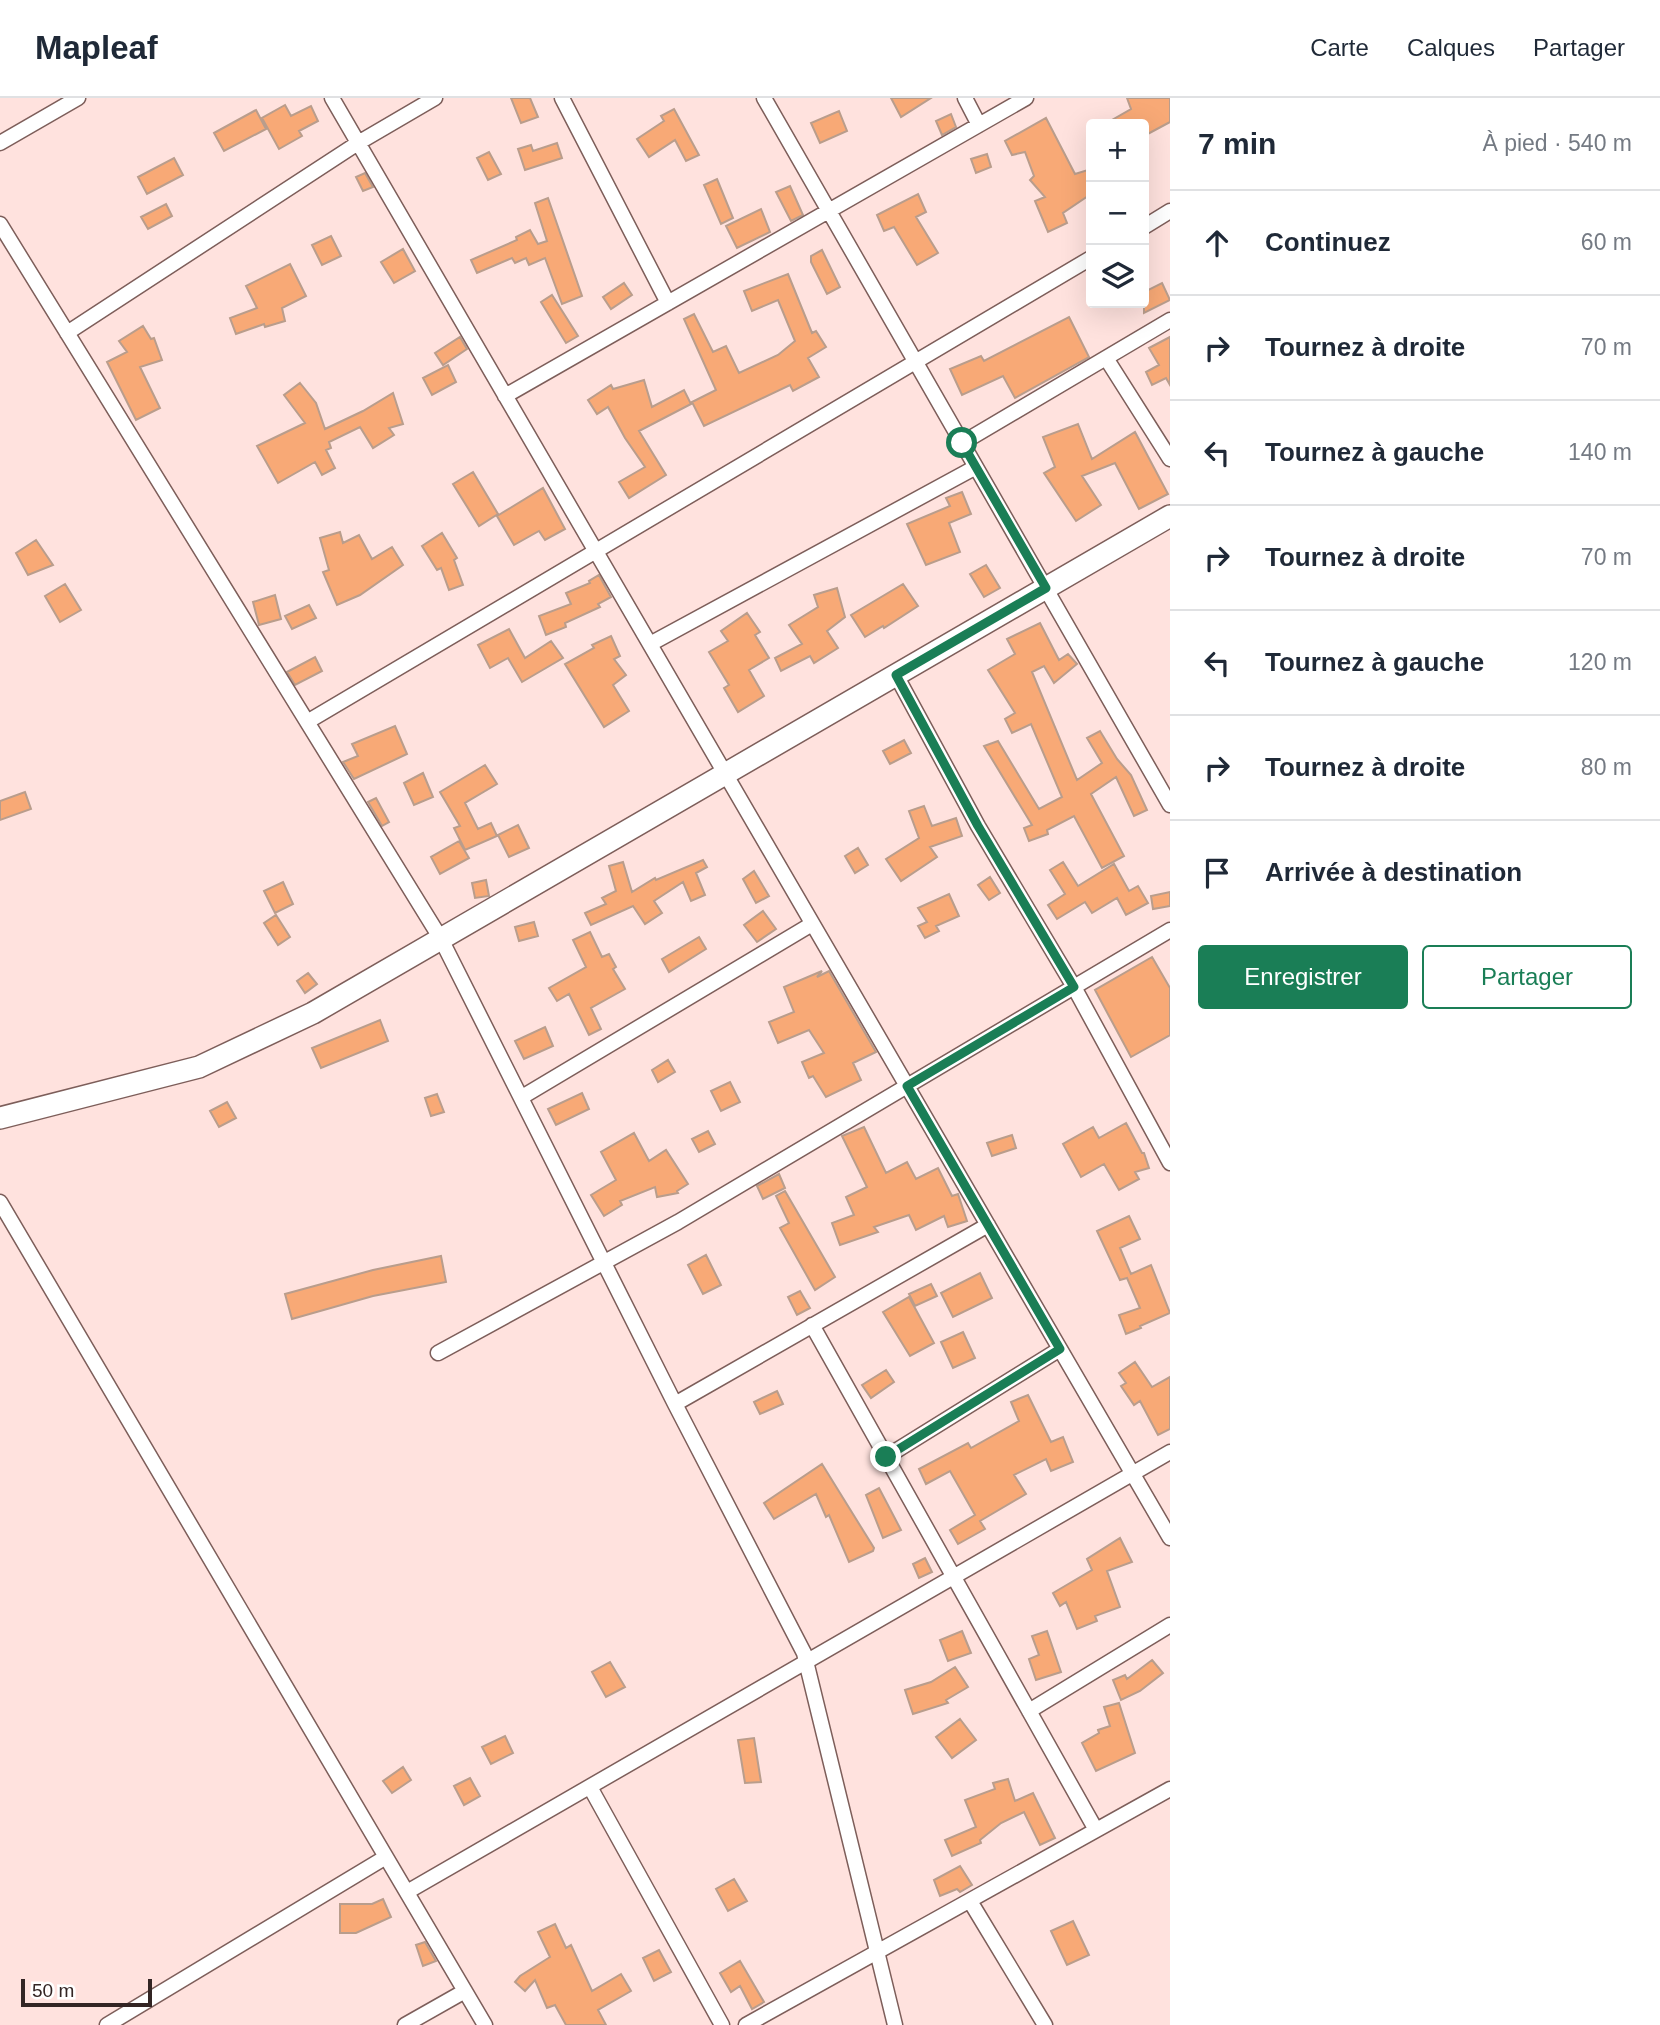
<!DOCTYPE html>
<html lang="fr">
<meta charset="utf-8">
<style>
:root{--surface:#fff;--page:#f2f2f3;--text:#1f2937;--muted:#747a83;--line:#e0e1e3;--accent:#1a7e56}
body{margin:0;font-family:Arial,sans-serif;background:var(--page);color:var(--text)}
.controls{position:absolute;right:21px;top:21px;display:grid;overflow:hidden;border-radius:7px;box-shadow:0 7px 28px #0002}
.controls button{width:63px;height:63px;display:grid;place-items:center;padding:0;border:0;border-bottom:2px solid var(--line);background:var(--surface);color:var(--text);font:35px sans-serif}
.scale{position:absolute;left:21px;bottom:18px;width:131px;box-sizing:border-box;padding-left:7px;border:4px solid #332524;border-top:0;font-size:19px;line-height:24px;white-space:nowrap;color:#332524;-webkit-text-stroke:5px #fff;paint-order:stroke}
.stop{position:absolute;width:21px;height:21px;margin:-16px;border:5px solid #1a7e56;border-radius:50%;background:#fff}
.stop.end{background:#1a7e56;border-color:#fff;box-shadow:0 2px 7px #0008}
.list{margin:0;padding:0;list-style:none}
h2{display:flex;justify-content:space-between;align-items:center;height:91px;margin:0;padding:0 28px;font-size:30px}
h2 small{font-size:23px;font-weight:400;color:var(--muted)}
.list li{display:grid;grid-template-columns:46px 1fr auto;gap:21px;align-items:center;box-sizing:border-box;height:105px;padding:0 28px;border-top:2px solid var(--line)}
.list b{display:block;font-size:26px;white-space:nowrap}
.list em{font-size:23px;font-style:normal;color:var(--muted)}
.actions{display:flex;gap:14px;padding:21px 28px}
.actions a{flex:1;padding:16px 0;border:2px solid var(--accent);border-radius:7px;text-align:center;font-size:24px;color:var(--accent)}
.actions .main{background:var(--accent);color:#fff}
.icon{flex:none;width:38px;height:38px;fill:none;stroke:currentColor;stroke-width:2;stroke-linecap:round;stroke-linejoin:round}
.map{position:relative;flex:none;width:1170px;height:1927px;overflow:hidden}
header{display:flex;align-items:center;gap:42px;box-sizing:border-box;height:98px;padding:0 35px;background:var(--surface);border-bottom:2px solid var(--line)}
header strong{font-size:33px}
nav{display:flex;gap:38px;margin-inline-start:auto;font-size:24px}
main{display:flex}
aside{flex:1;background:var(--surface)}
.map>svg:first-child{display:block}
.building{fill:#f8a976;stroke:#b99d8c;stroke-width:2}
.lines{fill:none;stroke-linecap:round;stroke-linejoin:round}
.street-casing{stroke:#7d5e5a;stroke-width:17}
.secondary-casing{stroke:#7d5e5a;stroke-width:24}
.street{stroke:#fff;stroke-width:14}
.secondary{stroke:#fff;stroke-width:21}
.route{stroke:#1a7e56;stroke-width:9}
</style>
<header>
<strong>Mapleaf</strong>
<nav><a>Carte</a><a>Calques</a><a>Partager</a></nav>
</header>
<main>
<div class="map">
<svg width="1170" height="1927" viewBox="0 0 1170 1927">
<rect width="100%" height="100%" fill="#ffe2de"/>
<!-- building -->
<path class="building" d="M511,0H530L538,19L521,25Z
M891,0H931L901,19Z
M1127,0H1170V24L1144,38V26H1105L1131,11Z
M285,7L291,18L311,8L318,23L299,33L302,38L279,51L262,20Z
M674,11L699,57L686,63L675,42L649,59L637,41L664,23L661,18Z
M256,12L266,31L224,53L214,35Z
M839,13L847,33L820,45L811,25Z
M951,16L956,29L942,37L936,23Z
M1046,20L1075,76L1091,71V96L1063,115L1067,125L1048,134L1035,103L1045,99L1030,82L1034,78L1025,54L1012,57L1005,43Z
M557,45L562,60L525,72L518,51L531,47L533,53Z
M489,54L501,76L488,82L477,60Z
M987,56L991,69L976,75L971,61Z
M174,60L183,77L147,96L138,79Z
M365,75L373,89L363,93L356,79Z
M717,81L733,120L721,126L704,87Z
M790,88L803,117L791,123L776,94Z
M918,96L926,114L916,119L938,155L917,167L894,129L884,133L877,117Z
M548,100L582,198L562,206L545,160L529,167L526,160L515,165L512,160L477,175L471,162L517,142L516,139L530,132L538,146L547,143L535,105Z
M166,106L172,118L148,131L141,119Z
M761,111L770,134L737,150L726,128Z
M331,138L341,158L322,167L312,147Z
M403,151L415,173L394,185L381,164Z
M822,152L840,189L827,196L811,164V158Z
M290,166L306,198L282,210L285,223L265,229L264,226L236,236L230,220L257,210L246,188Z
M788,176L812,235L816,233L826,249L808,260L819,279L793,293L790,287L704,328L692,304L716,292L684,221L694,216L713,254L726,248L739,275L778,257L795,243L778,202L752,213L744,193Z
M624,185L632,197L611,211L603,199Z
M1162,185L1170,202L1144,215V194Z
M552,197L578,238L566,245L541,204Z
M1069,219L1089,259L1015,300L1003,278L962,297L950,271L981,258L984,263Z
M143,228L151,241L154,240L162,262L140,269L160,310L136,322L107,264L127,254L119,243Z
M460,239L467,251L443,267L435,255Z
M1170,239V287L1166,280L1152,287L1146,274L1159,267L1149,250Z
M448,267L456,284L432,297L423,280Z
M644,282L652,309L684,292L691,306L639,333L666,377L629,400L619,384L645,369L625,340L608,309L597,316L588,302L611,287L613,291Z
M300,285L316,305L325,331L363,313L393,295L403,326L389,330L394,337L373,350L360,329L329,344L331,350L326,352L335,370L322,377L315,364L278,385L257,348L305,325L284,297Z
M1078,326L1092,361L1135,334L1168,396L1139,411L1115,365L1082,378L1101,407L1076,423L1044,375L1055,369L1043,339Z
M473,374L498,416L479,428L453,386Z
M543,390L565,431L545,442L539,433L514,447L497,418Z
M962,394L971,416L949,425L960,454L926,467L907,426L950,408L946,400Z
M340,434L343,445L359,437L372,461L392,449L403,467L360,497L337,507L323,474L329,472L320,440Z
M442,435L457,460L454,462L463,487L449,492L441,470L437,472L422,448Z
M36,442L53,467L28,477L16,455Z
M986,467L1000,490L984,499L970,476Z
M599,477L611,499L598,506L600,509L565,525L566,529L546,537L539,518L571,506L566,495L590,485L589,483Z
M65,486L81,512L60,524L45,498Z
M903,486L918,508L884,530L883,528L865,539L851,517Z
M837,490L845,519L827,533L838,550L814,565L810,558L781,573L775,560L802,546L789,527L818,509L814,497Z
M275,497L281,521L259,527L253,504Z
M309,507L316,520L292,531L285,518Z
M747,515L760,534L755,537L769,560L749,572L764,598L738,614L724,590L729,587L709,554L728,543L721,533Z
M1040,525L1059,562L1068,556L1077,566L1054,585L1044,568L1032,574L1077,682L1102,665L1087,640L1100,633L1117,661L1131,677L1147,712L1134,718L1116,679L1091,696L1124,758L1102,770L1074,718L1047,732L1048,736L1029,743L1024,730L1032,727L984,648L998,643L1039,711L1062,699L1031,626L1012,635L1005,621L1015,615L988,572L1015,556L1007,541Z
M509,531L525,560L551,543L563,560L522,584L508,560L490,570L478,547Z
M611,538L620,558L614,561L626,577L613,587L629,613L604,629L565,566L594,550L592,547Z
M315,559L322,573L295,587L287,574Z
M395,628L407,656L354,681L343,664L358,658L352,646Z
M904,642L911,655L890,666L883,653Z
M485,667L497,686L465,705L478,731L491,725L497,738L465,752L454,730L460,728L440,694Z
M423,675L433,699L414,707L404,685Z
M25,694L31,711L0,722V703Z
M376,700L389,724L382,728L368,704Z
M924,708L932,728L956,720L962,738L930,749L937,759L901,783L886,761L919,740L909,713Z
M518,727L529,750L509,759L498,737Z
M459,743L469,760L440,776L431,759Z
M858,750L868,767L855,775L845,758Z
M703,762L707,769L696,775L705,797L691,803L683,784L654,803L662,815L645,826L633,808L591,827L585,815L606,806L602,800L616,793L609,768L623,764L632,794L655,780L656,782Z
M1063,764L1078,788L1114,766L1129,793L1138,788L1148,805L1126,817L1117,800L1092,815L1085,804L1057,821L1048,807L1065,796L1050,772Z
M754,773L769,798L756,805L743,781Z
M990,779L1000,795L989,802L978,787Z
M486,782L489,798L475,800L472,785Z
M283,784L293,806L275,815L264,793Z
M1170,794V808L1153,811L1151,798Z
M949,796L959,818L936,828L939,833L925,840L918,828L927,824L918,810Z
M763,813L776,831L757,844L744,827Z
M276,817L290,839L278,847L264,825Z
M534,824L538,838L519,843L515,829Z
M590,834L602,859L609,856L616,869L613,871L625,891L591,910L601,931L589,937L569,896L557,903L549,890L586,869L573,842Z
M699,839L706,851L669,874L662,861Z
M1152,859L1170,890V937L1131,959L1095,892Z
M822,873L817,879L829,873L876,954L853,965L861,982L826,999L813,978L809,980L802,964L824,955L809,932L778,945L769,924L794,914L784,889Z
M308,875L317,886L305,895L297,883Z
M380,922L388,943L321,970L312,950Z
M545,929L553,948L524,961L515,943Z
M668,962L675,974L658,984L652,972Z
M730,984L740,1004L721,1013L711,993Z
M582,995L589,1011L556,1027L548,1011Z
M437,996L444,1014L431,1018L425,1000Z
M227,1004L236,1020L219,1029L210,1013Z
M1126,1025L1142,1055H1144L1149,1070L1135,1074L1139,1081L1119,1092L1104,1066L1081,1079L1063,1046L1093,1029L1099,1040Z
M864,1029L886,1075L907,1064L916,1081L938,1070L952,1098L958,1096L967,1123L948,1129L944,1118L916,1132L909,1117L874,1129L878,1134L840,1147L832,1125L854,1117L846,1099L867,1089L842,1038Z
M708,1033L715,1046L699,1054L692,1041Z
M634,1035L649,1063L666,1052L688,1086L677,1093L678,1095L657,1099L655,1089L620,1103L622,1107L604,1118L591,1097L616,1082L601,1054Z
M1012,1037L1016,1050L992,1058L987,1045Z
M779,1076L785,1090L763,1101L757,1088Z
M785,1093L835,1179L815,1192L780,1130L789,1125L776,1098Z
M1129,1118L1140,1141L1120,1150L1131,1176L1151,1167L1170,1215L1140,1228L1141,1230L1126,1236L1119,1217L1140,1210L1127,1180L1120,1182L1097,1133Z
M706,1157L721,1187L703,1196L688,1167Z
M441,1158L446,1184L373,1198L292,1221L285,1196L373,1172Z
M980,1175L992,1200L953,1219L941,1195Z
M931,1186L937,1198L915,1208L909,1196Z
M800,1193L810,1210L797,1217L788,1199Z
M909,1199L934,1245L910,1258L883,1214Z
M963,1234L975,1260L953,1270L941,1244Z
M1135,1264L1152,1289L1170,1279V1331L1158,1337L1140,1303L1134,1307L1121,1288L1126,1285L1119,1275Z
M886,1272L894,1284L871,1300L862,1287Z
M777,1293L783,1306L760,1316L754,1304Z
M1028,1297L1051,1344L1063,1339L1073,1364L1051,1373L1046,1361L1014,1377L1026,1396L980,1423L985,1431L958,1446L950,1432L975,1417L950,1373L926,1386L919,1371L968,1345L971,1350L1019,1323L1011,1304Z
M822,1366L874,1450L873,1453L849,1464L829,1417L826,1419L816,1396L774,1421L764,1405Z
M879,1390L901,1432L883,1440L866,1397Z
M1120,1440L1132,1464L1107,1473L1120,1509L1095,1518L1097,1523L1077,1531L1066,1504L1060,1508L1053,1495L1092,1472L1087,1461Z
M925,1460L932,1474L919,1480L913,1466Z
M962,1533L971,1555L948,1563L940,1542Z
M1047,1533L1061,1574L1036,1582L1029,1561L1039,1557L1032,1538Z
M1152,1562L1163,1575L1140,1593L1121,1602L1113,1582L1125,1577L1127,1581Z
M610,1564L625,1589L606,1599L592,1574Z
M955,1569L968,1589L946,1602L948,1605L913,1616L905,1592L931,1584Z
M1119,1605L1135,1655L1096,1673L1082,1645L1099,1635L1098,1632L1110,1628L1104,1609Z
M960,1621L976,1642L952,1660L936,1639Z
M505,1638L513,1655L491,1666L482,1649Z
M754,1640L761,1684L745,1685L738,1642Z
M403,1669L411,1682L392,1695L383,1683Z
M470,1680L480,1698L464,1707L454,1688Z
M1008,1681L1015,1703L1033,1695L1055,1740L1040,1747L1024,1714L1001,1725L980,1742L981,1745L952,1758L945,1742L976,1729L965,1702L995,1691L993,1685Z
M960,1768L972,1787L960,1794L957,1791L940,1798L934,1782Z
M734,1781L747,1803L728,1813L716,1791Z
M383,1801L391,1819L356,1835H340V1806H372Z
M1073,1823L1089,1857L1067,1867L1051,1833Z
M555,1826L566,1850L571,1847L592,1893L621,1876L631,1893L598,1912L606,1927H566L555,1907L547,1910L535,1882L525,1893L515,1884L520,1878L550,1859L538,1834Z
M425,1844L436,1863L423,1868L416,1847Z
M659,1852L671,1874L654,1883L643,1860Z
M740,1863L764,1904L752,1911L740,1888L731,1894L720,1875Z"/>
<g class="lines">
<defs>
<path id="street" d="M332,0L1170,1440
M562,0L668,205
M764,0L1170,707
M965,0L979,27
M0,45L78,0
M0,126L441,841L675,1306L804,1555L895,1927
M1144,129L1170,113
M67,235L358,45L435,0
M1106,260L1170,361
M505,298L1026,0
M962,345L1170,222
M650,546L976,369
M896,577L978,728L1074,889L1170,1065
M307,624L1091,160
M522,999L812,826
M0,1104L485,1927
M812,1227L1096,1732
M438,1255L678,1124L1170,832
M675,1306L988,1127
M886,1359L1060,1251
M1029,1613L1170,1527
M590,1689L722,1927
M407,1794L1170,1354
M970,1803L1045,1927
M107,1927L386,1759
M405,1927L465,1893
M746,1927L1170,1691"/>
<path id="secondary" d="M0,1020L199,969L313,915L1170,418"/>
</defs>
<!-- street casing -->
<use href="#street" class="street-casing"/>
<!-- secondary casing -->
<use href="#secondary" class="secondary-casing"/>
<!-- street -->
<use href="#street" class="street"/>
<!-- secondary -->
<use href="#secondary" class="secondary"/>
</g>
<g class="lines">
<!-- route -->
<path class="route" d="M886,1359L1060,1251L907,988L1074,889L978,728L896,577L1046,490L962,345"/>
</g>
</svg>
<div class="controls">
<button>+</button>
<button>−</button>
<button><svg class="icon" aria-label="layers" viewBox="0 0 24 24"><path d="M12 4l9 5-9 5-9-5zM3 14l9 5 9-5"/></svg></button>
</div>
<div class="scale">50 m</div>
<div class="stop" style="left:962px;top:345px"></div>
<div class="stop end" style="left:886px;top:1359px"></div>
</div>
<aside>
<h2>7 min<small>À pied · 540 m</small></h2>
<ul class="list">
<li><svg class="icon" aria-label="ahead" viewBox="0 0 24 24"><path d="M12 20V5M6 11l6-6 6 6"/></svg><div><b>Continuez</b></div><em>60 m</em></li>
<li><svg class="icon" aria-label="right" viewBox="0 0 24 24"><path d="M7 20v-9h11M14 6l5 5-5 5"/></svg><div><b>Tournez à droite</b></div><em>70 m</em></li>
<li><svg class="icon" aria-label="left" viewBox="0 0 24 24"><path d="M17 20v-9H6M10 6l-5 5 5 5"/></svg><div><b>Tournez à gauche</b></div><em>140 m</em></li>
<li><svg class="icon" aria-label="right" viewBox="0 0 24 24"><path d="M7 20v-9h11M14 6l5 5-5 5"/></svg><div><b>Tournez à droite</b></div><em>70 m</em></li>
<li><svg class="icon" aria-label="left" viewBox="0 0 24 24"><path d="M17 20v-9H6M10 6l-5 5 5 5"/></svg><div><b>Tournez à gauche</b></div><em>120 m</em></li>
<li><svg class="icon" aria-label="right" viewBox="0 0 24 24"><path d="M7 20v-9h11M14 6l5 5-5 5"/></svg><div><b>Tournez à droite</b></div><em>80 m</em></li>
<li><svg class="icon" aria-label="arrive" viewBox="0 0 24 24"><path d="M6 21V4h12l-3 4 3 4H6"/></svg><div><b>Arrivée à destination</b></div></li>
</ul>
<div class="actions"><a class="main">Enregistrer</a><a>Partager</a></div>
</aside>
</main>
